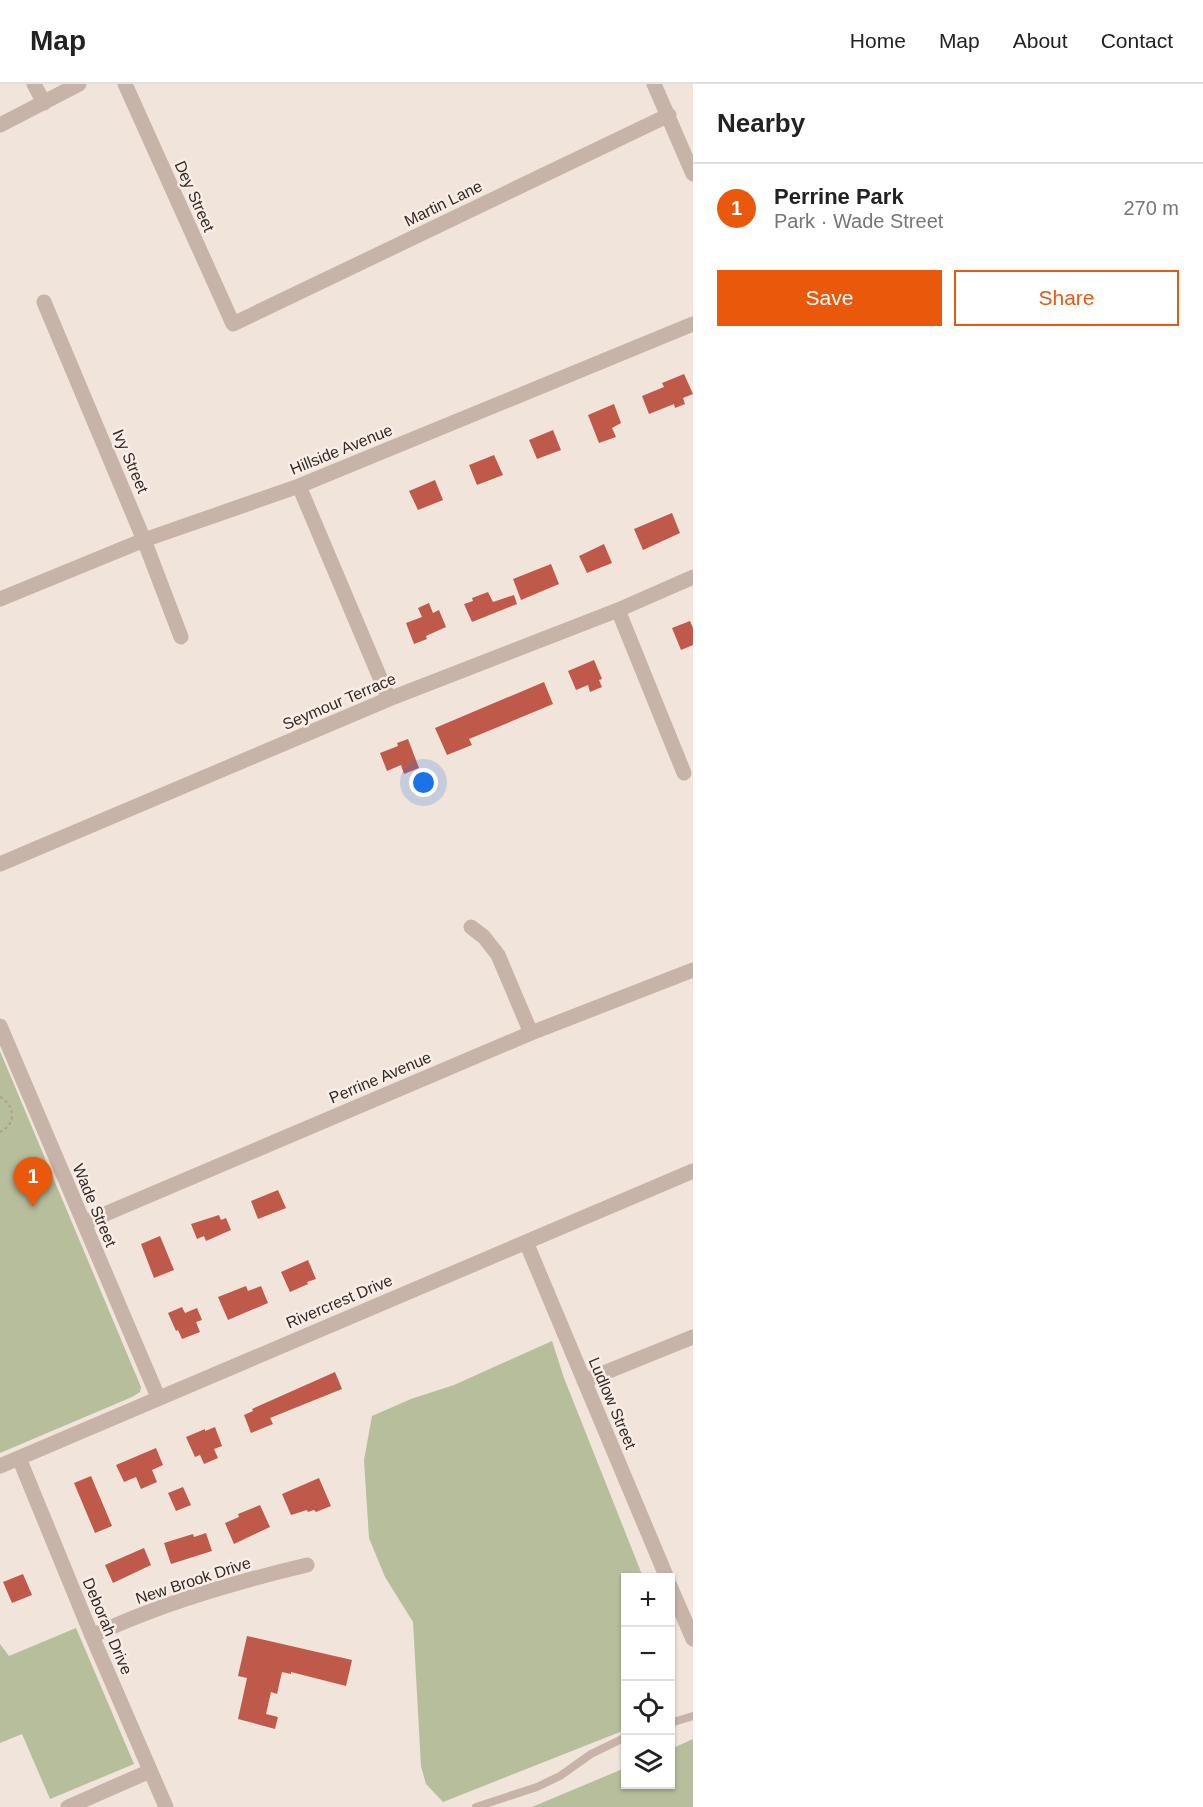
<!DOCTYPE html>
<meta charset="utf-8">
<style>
:root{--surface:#fff;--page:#f6f6f6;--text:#222;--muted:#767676;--line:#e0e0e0;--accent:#ea580c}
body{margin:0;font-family:Helvetica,sans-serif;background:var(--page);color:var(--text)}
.controls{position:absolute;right:18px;bottom:18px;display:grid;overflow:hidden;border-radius:0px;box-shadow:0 2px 4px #0004}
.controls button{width:54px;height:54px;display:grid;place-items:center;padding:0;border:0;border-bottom:2px solid var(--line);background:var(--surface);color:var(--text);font:30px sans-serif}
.you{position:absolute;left:424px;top:699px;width:21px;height:21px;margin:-15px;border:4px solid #fff;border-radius:50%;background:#1a73e8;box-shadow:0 0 0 9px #1a73e833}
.badge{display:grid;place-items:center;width:39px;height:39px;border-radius:50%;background:var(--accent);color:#fff;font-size:20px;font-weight:700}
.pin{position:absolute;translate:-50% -50px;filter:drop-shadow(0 2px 3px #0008)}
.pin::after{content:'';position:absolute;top:32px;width:21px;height:18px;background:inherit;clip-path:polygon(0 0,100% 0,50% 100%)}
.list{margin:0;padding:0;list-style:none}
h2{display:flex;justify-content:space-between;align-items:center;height:78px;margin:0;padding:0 24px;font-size:26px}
h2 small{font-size:20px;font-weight:400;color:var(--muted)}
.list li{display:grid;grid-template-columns:39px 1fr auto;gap:18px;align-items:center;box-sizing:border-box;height:90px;padding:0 24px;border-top:2px solid var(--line)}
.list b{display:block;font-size:22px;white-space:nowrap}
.list p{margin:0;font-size:20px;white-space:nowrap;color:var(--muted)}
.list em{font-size:20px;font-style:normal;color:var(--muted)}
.actions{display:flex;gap:12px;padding:18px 24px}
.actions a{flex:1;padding:14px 0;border:2px solid var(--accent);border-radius:0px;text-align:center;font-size:21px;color:var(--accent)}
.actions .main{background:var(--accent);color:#fff}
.icon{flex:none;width:33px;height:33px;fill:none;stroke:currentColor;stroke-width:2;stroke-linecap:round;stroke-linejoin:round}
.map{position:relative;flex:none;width:693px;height:1723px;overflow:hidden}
header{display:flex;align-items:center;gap:36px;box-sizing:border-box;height:84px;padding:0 30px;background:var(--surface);border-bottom:2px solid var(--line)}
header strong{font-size:28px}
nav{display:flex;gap:33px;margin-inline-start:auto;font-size:21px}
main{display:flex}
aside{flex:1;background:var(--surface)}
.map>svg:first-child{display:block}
.green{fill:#b6be9c}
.building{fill:#bf5a4a}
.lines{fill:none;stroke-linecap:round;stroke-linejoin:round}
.path{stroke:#b39d92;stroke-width:2;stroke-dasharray:3 3;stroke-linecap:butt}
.lane{stroke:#c7b3a8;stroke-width:8}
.street{stroke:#c7b3a8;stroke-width:15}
.labels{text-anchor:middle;stroke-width:5;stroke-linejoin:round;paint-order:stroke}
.street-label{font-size:16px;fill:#342a27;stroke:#f8eee7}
</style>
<header>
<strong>Map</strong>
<nav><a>Home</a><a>Map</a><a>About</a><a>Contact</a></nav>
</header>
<main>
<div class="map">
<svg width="693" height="1723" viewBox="0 0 693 1723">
<rect width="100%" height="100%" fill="#f0e4db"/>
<!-- green -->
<path class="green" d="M0,967L141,1303L140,1308L132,1313L0,1369Z
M552,1257L564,1294L643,1493L626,1494L625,1646L443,1718L426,1700L421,1682L413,1538L385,1493L369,1454L364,1376L372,1332L411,1315L454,1301Z
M76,1544L134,1680L50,1715L22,1650L0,1659V1560L9,1572Z
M693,1655V1723H532L625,1684L626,1700H670L671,1665Z"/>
<!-- building -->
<path class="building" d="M684,290L693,310L683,314L685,320L675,324L674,320L649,330L642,312L664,303L662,299Z
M614,320L621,339L612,344L616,353L599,359L588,331Z
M553,346L561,366L537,375L529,356Z
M494,371L503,391L477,401L469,381Z
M435,396L443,416L418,426L409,407Z
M672,429L680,449L643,466L634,445Z
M604,460L612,479L587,489L579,472Z
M551,480L559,500L521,516L513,495Z
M488,508L493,518L514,511L517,520L472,538L464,520L473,517L472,514Z
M429,519L433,529L439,526L446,543L426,552L427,555L414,560L406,539L422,533L418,524Z
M690,537L693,544V561L681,566L672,544Z
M594,576L602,595L599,596L602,603L590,608L588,601L576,606L568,587Z
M544,598L553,620L469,655L472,661L447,671L435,644Z
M408,655L419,684L404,690L401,681L387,687L380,669L398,662L397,659Z
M278,1106L286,1124L258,1135L251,1117Z
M219,1131L221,1136L226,1134L231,1146L206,1157L204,1152L197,1155L191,1140Z
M160,1152L174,1186L154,1194L141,1160Z
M308,1176L316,1195L307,1198L308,1200L290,1208L281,1188Z
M246,1202L248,1207L261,1202L268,1219L228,1236L218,1213Z
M182,1223L185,1229L197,1224L202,1236L196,1238L200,1248L182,1255L178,1246L176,1247L168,1229Z
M335,1288L342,1305L270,1334L273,1340L251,1349L244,1331L253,1327L252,1325Z
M215,1343L222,1362L214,1365L218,1374L204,1380L200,1371L195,1373L186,1353L205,1345V1347Z
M156,1364L163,1381L152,1386L157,1398L141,1405L136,1393L124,1398L116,1381Z
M91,1392L112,1442L95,1449L74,1399Z
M319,1394L331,1422L316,1428L314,1426L308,1428L307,1426L291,1431L282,1410Z
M183,1403L191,1421L176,1427L168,1409Z
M260,1421L270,1443L234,1460L225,1439L239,1433L238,1430Z
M206,1449L212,1467L171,1480L164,1459L193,1450L194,1453Z
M144,1464L151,1481L113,1499L105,1481Z
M23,1490L32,1511L12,1519L3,1498Z
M247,1552L352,1576L346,1602L291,1588V1590L282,1588L277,1610L271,1608L266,1630L278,1633L275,1645L238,1635L247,1594L238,1592Z"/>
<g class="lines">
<!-- path -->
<path class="path" d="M0,1013C15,1021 17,1040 0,1048"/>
<!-- lane -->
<path class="lane" d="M670,1639L693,1632
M476,1723L537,1703L560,1692L591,1670L626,1653"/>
<!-- street -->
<path class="street" d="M34,0L44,19
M125,0L233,240L669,31
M654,0L693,90
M0,41L79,0
M44,218L144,456L181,553
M299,402L389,615
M0,515L144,456L299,402L693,240
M618,526L684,689
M0,780L389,615L618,526L693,493
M471,843L484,853L498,871L531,949
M0,942L158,1313
M84,1139L531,949L693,886
M526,1158L667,1494
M584,1297L693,1253
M19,1374L92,1552L166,1723
M0,1382L693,1087
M670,1502L693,1555
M92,1552C159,1520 235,1498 307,1481
M68,1723L150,1687"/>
</g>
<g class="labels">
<!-- street labels -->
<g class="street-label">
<text transform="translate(195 112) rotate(66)" y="6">Dey Street</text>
<text transform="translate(443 119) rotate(-26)" y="6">Martin Lane</text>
<text transform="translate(341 365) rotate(-22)" y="6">Hillside Avenue</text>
<text transform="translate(131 377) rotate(67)" y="6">Ivy Street</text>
<text transform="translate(339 617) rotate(-23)" y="6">Seymour Terrace</text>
<text transform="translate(380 993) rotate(-23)" y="6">Perrine Avenue</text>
<text transform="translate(95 1121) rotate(67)" y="6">Wade Street</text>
<text transform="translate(339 1217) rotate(-23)" y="6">Rivercrest Drive</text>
<text transform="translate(613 1319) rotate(67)" y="6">Ludlow Street</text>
<text transform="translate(193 1496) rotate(-18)" y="6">New Brook Drive</text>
<text transform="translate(108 1542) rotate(67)" y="6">Deborah Drive</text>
</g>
</g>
</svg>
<div class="controls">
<button>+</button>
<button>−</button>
<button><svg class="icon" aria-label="locate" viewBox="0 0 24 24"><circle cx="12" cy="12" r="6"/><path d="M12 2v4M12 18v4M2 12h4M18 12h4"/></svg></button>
<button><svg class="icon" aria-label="layers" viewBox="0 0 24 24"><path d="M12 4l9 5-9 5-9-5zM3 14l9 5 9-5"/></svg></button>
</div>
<div class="you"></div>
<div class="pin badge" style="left:33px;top:1123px">1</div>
</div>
<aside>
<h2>Nearby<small></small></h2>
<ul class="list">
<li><span class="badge">1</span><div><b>Perrine Park</b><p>Park · Wade Street</p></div><em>270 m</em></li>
</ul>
<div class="actions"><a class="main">Save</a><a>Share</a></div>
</aside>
</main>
